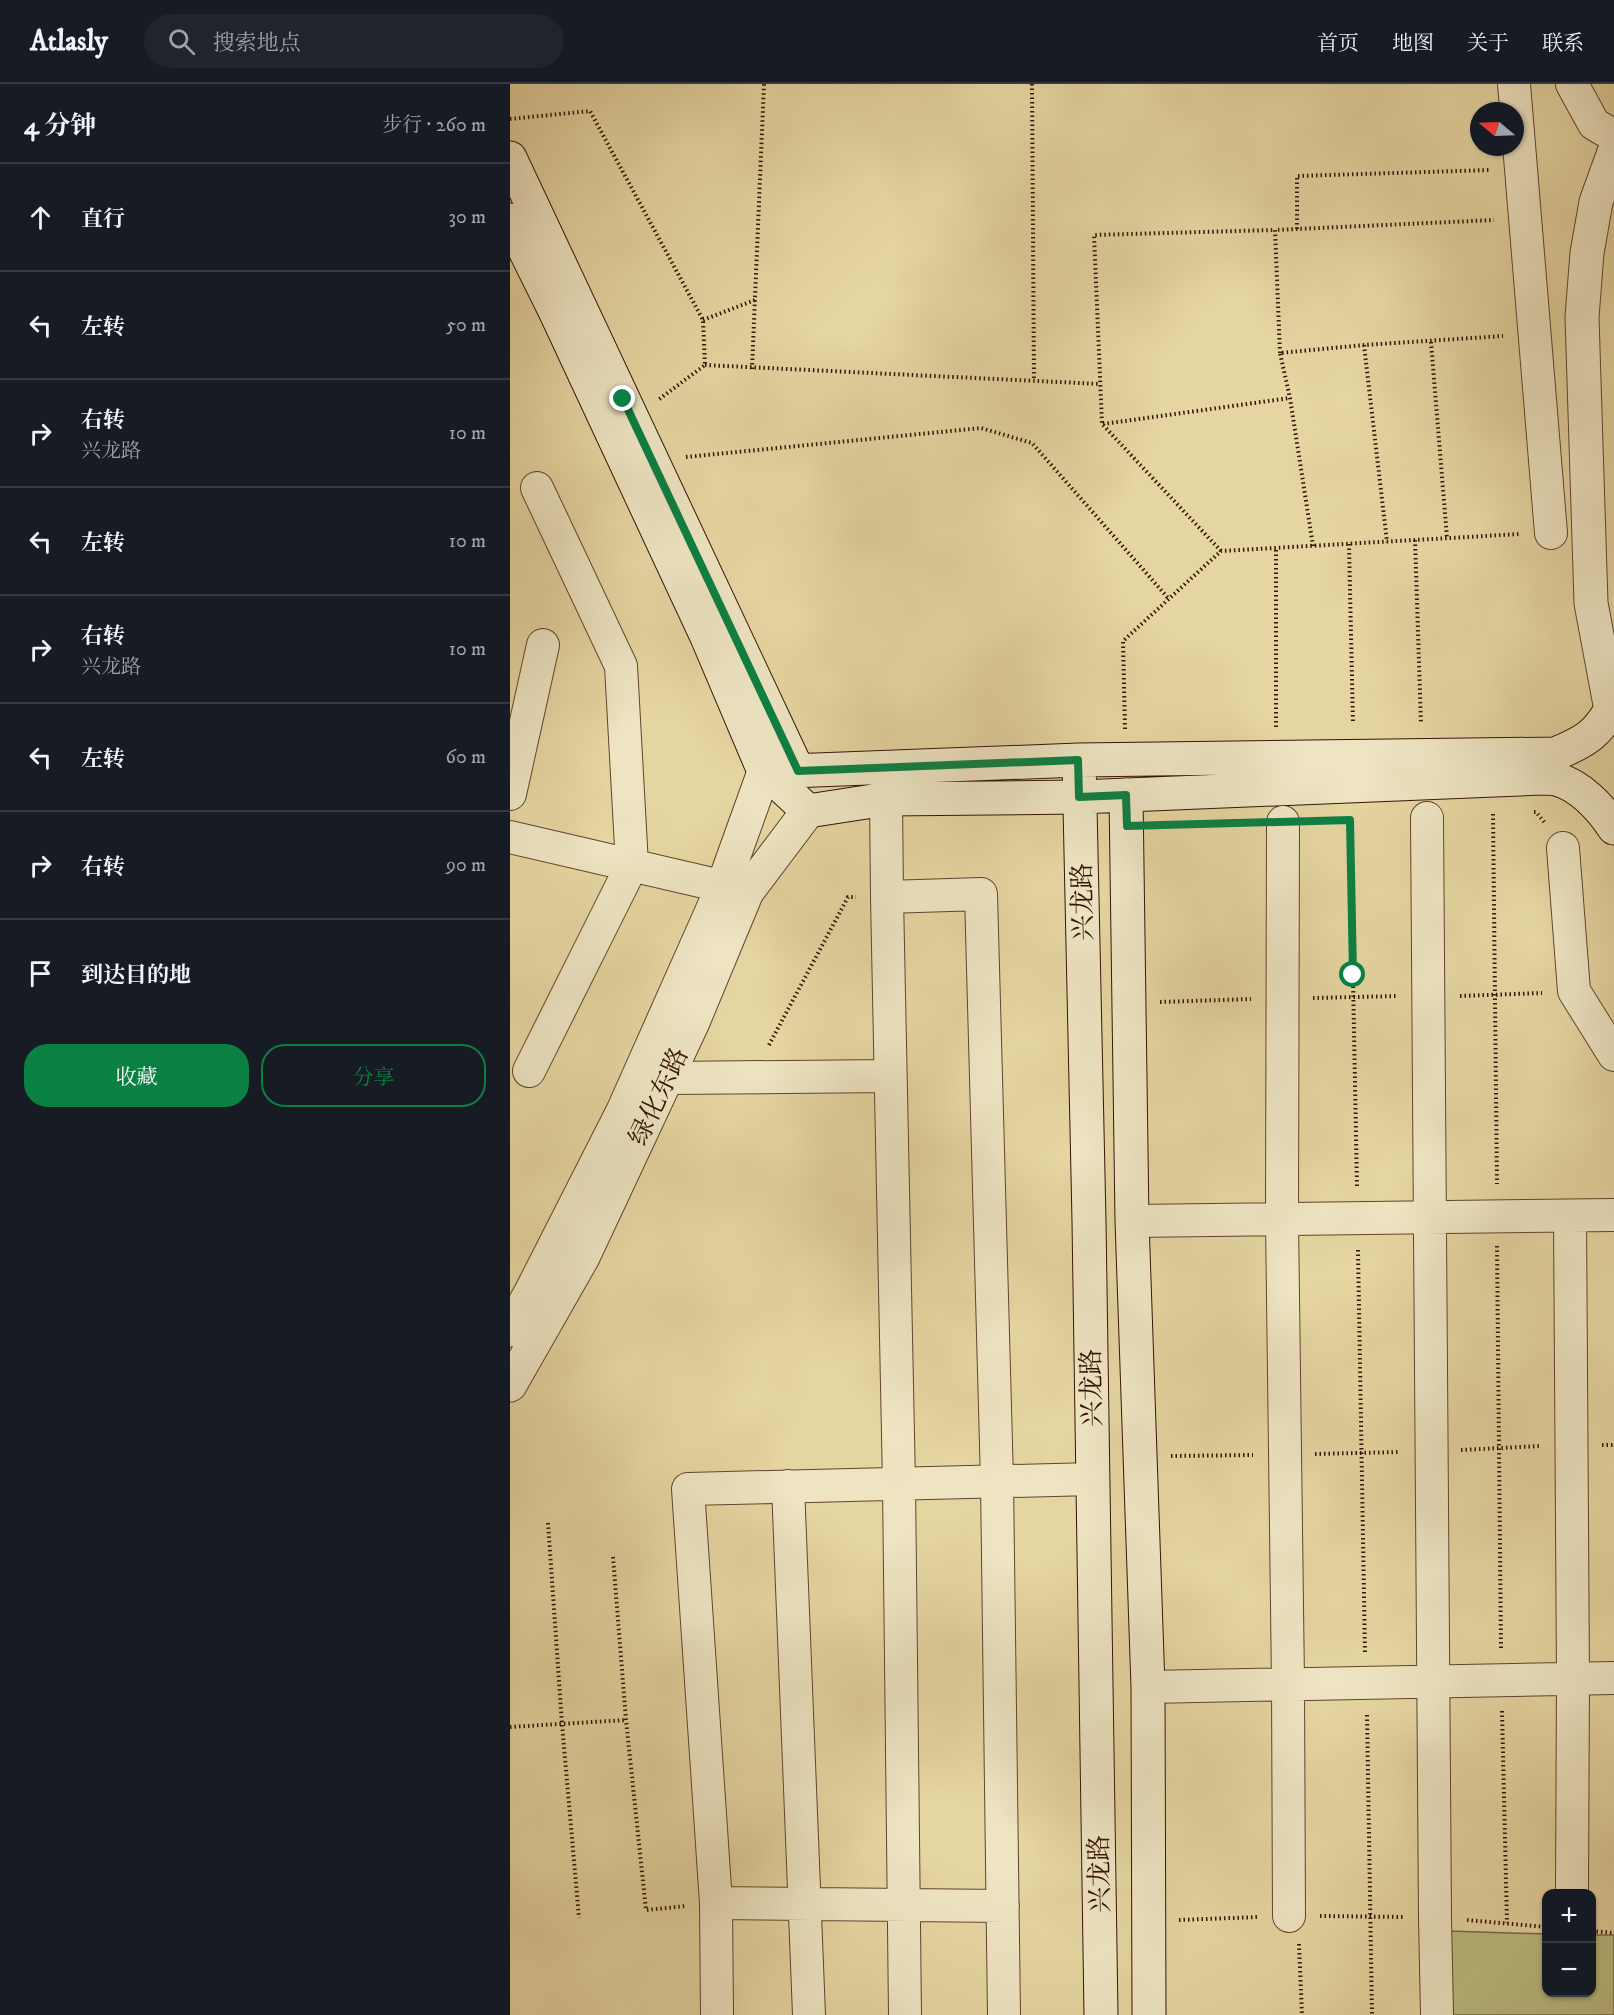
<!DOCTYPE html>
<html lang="zh">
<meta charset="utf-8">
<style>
:root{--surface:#171b24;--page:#20242c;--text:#f1f3f6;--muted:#9ea1a6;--line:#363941;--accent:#0b8043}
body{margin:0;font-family:"IM FELL DW Pica","Noto Serif SC",serif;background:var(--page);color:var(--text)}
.controls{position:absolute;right:18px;bottom:18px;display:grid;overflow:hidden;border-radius:12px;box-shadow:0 2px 4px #0004}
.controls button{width:54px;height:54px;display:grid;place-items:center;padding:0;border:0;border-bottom:2px solid var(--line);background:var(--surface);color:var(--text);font:30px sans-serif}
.compass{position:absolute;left:960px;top:18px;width:54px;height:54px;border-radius:50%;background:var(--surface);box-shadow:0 2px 4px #0004;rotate:289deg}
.stop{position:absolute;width:18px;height:18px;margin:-14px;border:4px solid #0b8043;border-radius:50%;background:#fff}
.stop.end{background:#0b8043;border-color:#fff;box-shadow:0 2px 6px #0008}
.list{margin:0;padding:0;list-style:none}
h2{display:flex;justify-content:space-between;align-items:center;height:78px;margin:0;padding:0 24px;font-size:26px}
h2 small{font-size:20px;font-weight:400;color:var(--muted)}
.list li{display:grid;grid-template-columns:39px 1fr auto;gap:18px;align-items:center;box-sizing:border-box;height:108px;padding:0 24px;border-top:2px solid var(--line)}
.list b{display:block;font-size:22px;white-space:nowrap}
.list p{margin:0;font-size:20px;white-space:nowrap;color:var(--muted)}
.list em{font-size:20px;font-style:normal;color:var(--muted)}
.actions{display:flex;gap:12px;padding:18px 24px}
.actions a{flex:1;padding:14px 0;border:2px solid var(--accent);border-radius:24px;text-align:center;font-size:21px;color:var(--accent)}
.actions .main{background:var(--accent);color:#fff}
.icon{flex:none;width:33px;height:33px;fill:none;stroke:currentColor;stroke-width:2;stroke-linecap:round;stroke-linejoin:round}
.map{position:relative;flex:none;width:1104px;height:1931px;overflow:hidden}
header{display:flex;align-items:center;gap:36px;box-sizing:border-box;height:84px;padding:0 30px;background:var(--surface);border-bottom:2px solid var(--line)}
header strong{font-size:28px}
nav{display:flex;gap:33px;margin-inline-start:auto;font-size:21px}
.search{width:420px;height:54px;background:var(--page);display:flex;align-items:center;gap:15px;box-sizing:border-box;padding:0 21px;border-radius:33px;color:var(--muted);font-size:22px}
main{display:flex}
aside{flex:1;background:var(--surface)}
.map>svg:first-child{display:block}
.green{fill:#bbbc80;stroke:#786843;stroke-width:1.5}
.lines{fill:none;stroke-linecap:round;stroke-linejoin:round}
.minor-casing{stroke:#61442d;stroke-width:34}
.tertiary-casing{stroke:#61442d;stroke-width:35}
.secondary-casing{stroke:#351306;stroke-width:35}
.path{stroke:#351306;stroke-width:4;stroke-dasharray:1.5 3;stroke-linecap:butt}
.minor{stroke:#eee4c2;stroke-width:32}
.tertiary{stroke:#eee4c2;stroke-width:33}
.secondary{stroke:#eee4c2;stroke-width:33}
.route{stroke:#0b8043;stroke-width:8}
.labels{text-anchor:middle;stroke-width:4.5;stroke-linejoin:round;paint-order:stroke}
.street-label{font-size:26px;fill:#351306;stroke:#eee4c2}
</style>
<header>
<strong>Atlasly</strong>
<div class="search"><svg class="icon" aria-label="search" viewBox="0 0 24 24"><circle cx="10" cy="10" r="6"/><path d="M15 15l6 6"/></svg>搜索地点</div>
<nav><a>首页</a><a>地图</a><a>关于</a><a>联系</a></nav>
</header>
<main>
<aside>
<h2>4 分钟<small>步行 · 260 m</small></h2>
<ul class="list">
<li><svg class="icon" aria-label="ahead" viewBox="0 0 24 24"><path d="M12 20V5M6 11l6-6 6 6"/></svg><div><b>直行</b></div><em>30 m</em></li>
<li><svg class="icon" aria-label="left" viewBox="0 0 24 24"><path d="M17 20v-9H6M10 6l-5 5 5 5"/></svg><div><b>左转</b></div><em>50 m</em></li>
<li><svg class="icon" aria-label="right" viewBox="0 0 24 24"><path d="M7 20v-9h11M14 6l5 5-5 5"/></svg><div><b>右转</b><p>兴龙路</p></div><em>10 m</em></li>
<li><svg class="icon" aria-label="left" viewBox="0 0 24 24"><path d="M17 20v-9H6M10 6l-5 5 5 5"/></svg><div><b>左转</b></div><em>10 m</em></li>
<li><svg class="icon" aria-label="right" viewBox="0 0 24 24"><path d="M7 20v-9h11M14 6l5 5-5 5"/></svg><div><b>右转</b><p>兴龙路</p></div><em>10 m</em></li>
<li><svg class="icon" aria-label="left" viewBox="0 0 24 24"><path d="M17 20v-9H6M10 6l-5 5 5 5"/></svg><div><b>左转</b></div><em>60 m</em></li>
<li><svg class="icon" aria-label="right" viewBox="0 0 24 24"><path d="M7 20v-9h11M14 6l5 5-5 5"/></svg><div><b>右转</b></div><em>90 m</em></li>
<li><svg class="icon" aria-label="arrive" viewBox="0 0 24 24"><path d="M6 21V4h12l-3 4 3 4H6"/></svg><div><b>到达目的地</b></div></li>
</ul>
<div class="actions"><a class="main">收藏</a><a>分享</a></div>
</aside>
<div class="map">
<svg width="1104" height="1931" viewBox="0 0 1104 1931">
<rect width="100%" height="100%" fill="#e5d5a1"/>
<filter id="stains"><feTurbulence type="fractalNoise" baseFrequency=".00333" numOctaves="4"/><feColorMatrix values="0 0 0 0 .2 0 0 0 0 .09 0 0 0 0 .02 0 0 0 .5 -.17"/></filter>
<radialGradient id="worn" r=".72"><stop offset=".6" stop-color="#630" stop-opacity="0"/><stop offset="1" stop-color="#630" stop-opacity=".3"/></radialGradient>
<!-- green -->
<path class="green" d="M938,1847L1036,1850V1908H1082V1851H1104V1931H936Z"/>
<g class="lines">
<defs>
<path id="minor" d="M1004,0L1041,449
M1062,0L1084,40L1101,50L1104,49
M0,710L33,561
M376,715L377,813L389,1399L395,1931
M917,734L925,1834L927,1931
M773,738L772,1135L778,1599L779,1832
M0,753L237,808
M1053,764L1064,907L1104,971
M377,813L471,810L487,1397L494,1931
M19,987L122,781L111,582L27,404
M156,994L380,992
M1060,1132L1063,1594L1062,1810
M622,1137L1104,1131
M278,1402L299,1931
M638,1603L1104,1594
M206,1819L493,1822
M207,1931L206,1819L178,1405L583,1395"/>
<path id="tertiary" d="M1101,626L1081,519L1072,233L1077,169L1086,118L1104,68
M0,1246L22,1206L113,1027L213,802L254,688
M0,1301L73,1173L183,938L237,808L298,727"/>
<path id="secondary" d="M0,74L288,687
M0,136L46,229L197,553L253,685L298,727L376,715L569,713L1032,694C1036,694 1042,694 1046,695C1070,701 1091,724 1104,744
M569,676L579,1137L591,1931
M254,688L569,676L1045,670C1075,658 1090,649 1104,619
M616,711L622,1137L638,1603L639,1931"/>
</defs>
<!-- minor casing -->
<use href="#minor" class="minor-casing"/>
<!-- tertiary casing -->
<use href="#tertiary" class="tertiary-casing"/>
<!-- secondary casing -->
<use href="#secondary" class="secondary-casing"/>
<!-- path -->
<path class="path" d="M522,0L524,297
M0,35L80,27L193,236L195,281L148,316
M787,145V92L979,86
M193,236L245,216
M921,258L937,454
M854,261L877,458
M770,269L765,146L984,136
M195,281L590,300
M242,285L254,0
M593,340L780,314
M176,373L471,344L522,359L659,515
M905,456L911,640
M839,460L843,640
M803,462L780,314L770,269L854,261L993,252
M711,467L592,340L584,151L765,146
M766,643V464
M615,645L613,557L711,467L1010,450
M1024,728H1026L1035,739
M983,730L987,1100
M840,736L847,1104
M950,912L1032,909
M803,914L888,912
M650,918L741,915
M259,961L338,813H346
M987,1162L991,1565
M848,1166L855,1569
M1092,1361H1104
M951,1366L1031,1362
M805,1370L890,1368
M661,1372L743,1371
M38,1439L52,1640L69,1834
M103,1473L116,1636L136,1826L176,1822
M992,1627L997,1839
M857,1631L862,1931
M0,1643L116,1636
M810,1832L895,1833
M669,1836L748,1833
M957,1836L1036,1843
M1082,1847L1104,1849
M789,1860L792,1931"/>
<!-- minor -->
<use href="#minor" class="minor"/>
<!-- tertiary -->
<use href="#tertiary" class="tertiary"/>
<!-- secondary -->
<use href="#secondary" class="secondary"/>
</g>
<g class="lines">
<!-- route -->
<path class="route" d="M113,315L288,687L568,676L569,713L616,711L617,742L840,736L843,891"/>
</g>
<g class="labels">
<!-- street labels -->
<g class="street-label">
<text transform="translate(572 818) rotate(-91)" y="9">兴龙路</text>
<text transform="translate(148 1012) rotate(-65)" y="9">绿化东路</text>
<text transform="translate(581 1304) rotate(-91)" y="9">兴龙路</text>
<text transform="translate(589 1790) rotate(-91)" y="9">兴龙路</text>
</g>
</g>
<rect width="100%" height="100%" filter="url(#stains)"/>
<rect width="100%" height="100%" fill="url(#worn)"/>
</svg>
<div class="controls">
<button>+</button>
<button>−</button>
</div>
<svg class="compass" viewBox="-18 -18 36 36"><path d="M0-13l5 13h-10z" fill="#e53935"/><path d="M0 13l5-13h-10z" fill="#9ea1a6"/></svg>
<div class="stop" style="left:843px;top:891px"></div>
<div class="stop end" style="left:113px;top:315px"></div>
</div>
</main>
